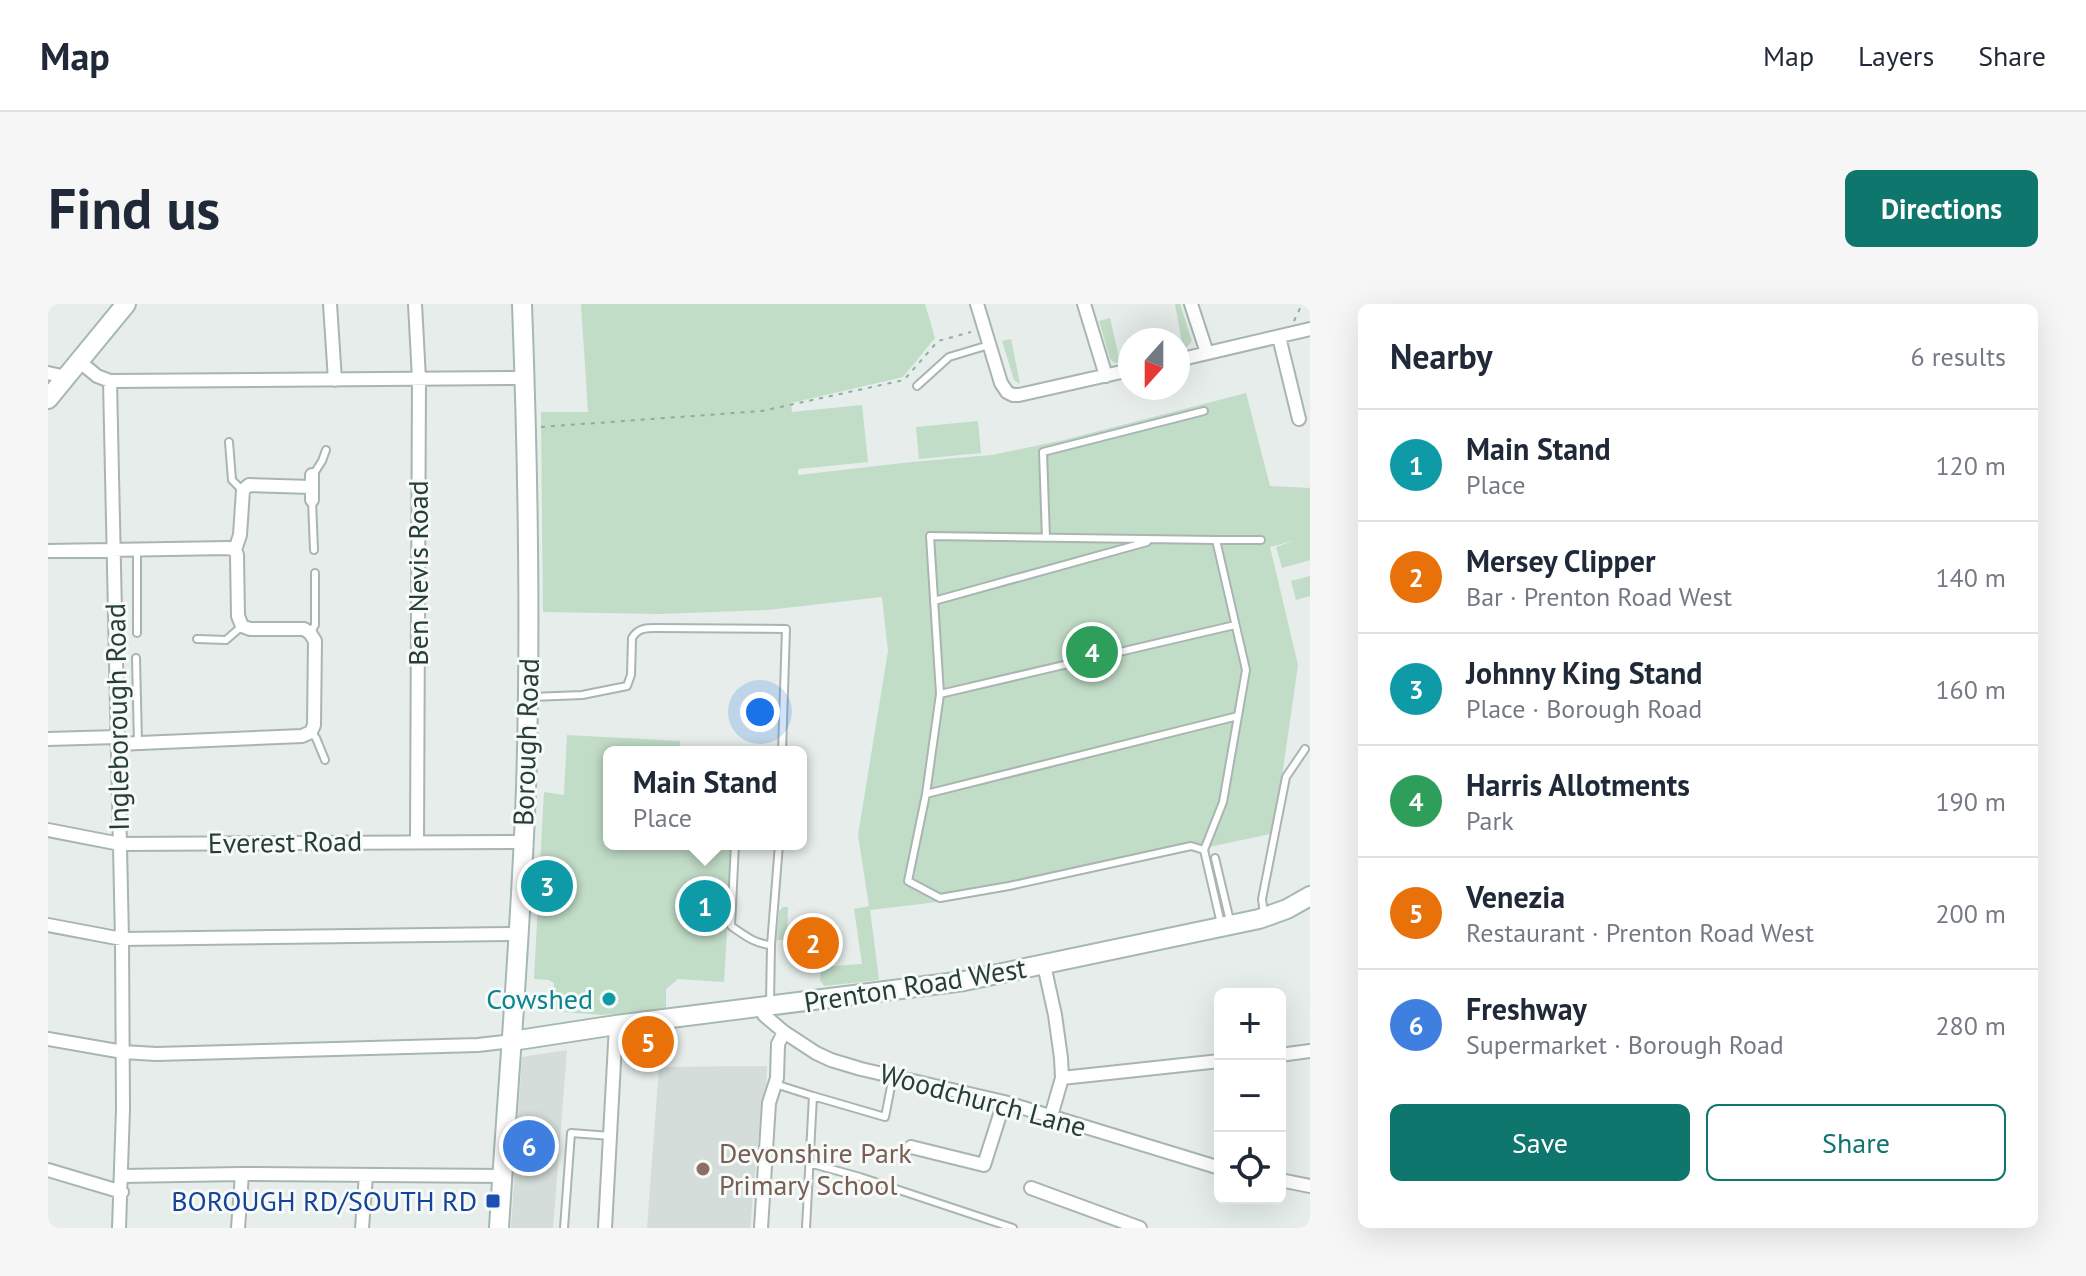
<!DOCTYPE html>
<meta charset="utf-8">
<style>
:root{--surface:#fff;--page:#f6f6f7;--text:#1f2937;--muted:#747a83;--line:#e0e1e3;--accent:#0f766e}
body{margin:0;font-family:"PT Sans",sans-serif;background:var(--page);color:var(--text)}
.controls{position:absolute;right:24px;bottom:24px;display:grid;overflow:hidden;border-radius:12px;box-shadow:0 8px 32px #0002}
.controls button{width:72px;height:72px;display:grid;place-items:center;padding:0;border:0;border-bottom:2px solid var(--line);background:var(--surface);color:var(--text);font:40px sans-serif}
.compass{position:absolute;left:1070px;top:24px;width:72px;height:72px;border-radius:50%;background:var(--surface);box-shadow:0 8px 32px #0002;rotate:201deg}
.you{position:absolute;left:712px;top:408px;width:28px;height:28px;margin:-20px;border:6px solid #fff;border-radius:50%;background:#1a73e8;box-shadow:0 0 0 12px #1a73e833}
.badge{display:grid;place-items:center;width:52px;height:52px;border-radius:50%;background:var(--accent);color:#fff;font-size:26px;font-weight:700}
.pin{position:absolute;translate:-50% -50%;border:4px solid #fff;box-shadow:0 2px 8px #0006}
.popup{position:absolute;left:555px;top:442px;width:204px;height:104px;box-sizing:border-box;display:grid;place-content:center;border-radius:12px;background:var(--surface);filter:drop-shadow(0 2px 6px #0005);font-size:26px;white-space:nowrap;color:var(--muted)}
.popup b{font-size:30px;color:var(--text)}
.popup::after{content:'';position:absolute;left:50%;top:100%;margin-left:-16px;border:16px solid transparent;border-top-color:var(--surface)}
.list{margin:0;padding:0;list-style:none}
h2{display:flex;justify-content:space-between;align-items:center;height:104px;margin:0;padding:0 32px;font-size:34px}
h2 small{font-size:26px;font-weight:400;color:var(--muted)}
.list li{display:grid;grid-template-columns:52px 1fr auto;gap:24px;align-items:center;box-sizing:border-box;height:112px;padding:0 32px;border-top:2px solid var(--line)}
.list b{display:block;font-size:30px;white-space:nowrap}
.list p{margin:0;font-size:26px;white-space:nowrap;color:var(--muted)}
.list em{font-size:26px;font-style:normal;color:var(--muted)}
.actions{display:flex;gap:16px;padding:24px 32px}
.actions a{flex:1;padding:18px 0;border:2px solid var(--accent);border-radius:12px;text-align:center;font-size:28px;color:var(--accent)}
.actions .main{background:var(--accent);color:#fff}
.icon{flex:none;width:44px;height:44px;fill:none;stroke:currentColor;stroke-width:2;stroke-linecap:round;stroke-linejoin:round}
.map{position:relative;flex:none;width:1262px;height:924px;overflow:hidden;border-radius:12px}
header{display:flex;align-items:center;gap:48px;box-sizing:border-box;height:112px;padding:0 40px;background:var(--surface);border-bottom:2px solid var(--line)}
header strong{font-size:38px}
nav{display:flex;gap:44px;margin-inline-start:auto;font-size:28px}
.intro{display:flex;align-items:center;justify-content:space-between;box-sizing:border-box;height:192px;padding:0 48px}
h1{margin:0;font-size:56px}
.button{padding:20px 36px;border-radius:12px;background:var(--accent);color:#fff;font-size:28px;font-weight:700}
main{display:flex;gap:48px;padding:0 48px}
aside{flex:1;background:var(--surface);border-radius:12px;box-shadow:0 8px 32px #0002}
.map>svg:first-child{display:block}
.built{fill:#d4ddd9}
.green{fill:#c1dcc7}
.lines{fill:none;stroke-linecap:round;stroke-linejoin:round}
.lane-casing{stroke:#a9b5b0;stroke-width:10}
.street-casing{stroke:#a9b5b0;stroke-width:16}
.secondary-casing{stroke:#a5b8b1;stroke-width:22}
.path{stroke:#8aaea0;stroke-width:2;stroke-dasharray:4 6;stroke-linecap:butt}
.lane{stroke:#fff;stroke-width:6}
.street{stroke:#fff;stroke-width:12}
.secondary{stroke:#fff;stroke-width:18}
.culture-dot{fill:#0f9aa8;stroke:#f6faf8;stroke-width:3}
.education-dot{fill:#8d6e63;stroke:#f6faf8;stroke-width:3}
.transit-dot{fill:#1a4fb4;stroke:#f6faf8;stroke-width:3}
.labels{text-anchor:middle;stroke-width:6;stroke-linejoin:round;paint-order:stroke}
.street-label{font-size:28px;fill:#273e36;stroke:#f6faf8}
.culture-label{font-size:28px;fill:#0d838f;stroke:#f6faf8;text-anchor:end}
.education-label{font-size:28px;fill:#785e54;stroke:#f6faf8;text-anchor:start}
.transit-label{font-size:28px;fill:#164399;stroke:#f6faf8;text-anchor:end}
</style>
<header>
<strong>Map</strong>
<nav><a>Map</a><a>Layers</a><a>Share</a></nav>
</header>
<div class="intro"><h1>Find us</h1><a class="button">Directions</a></div>
<main>
<div class="map">
<svg width="1262" height="924" viewBox="0 0 1262 924">
<rect width="100%" height="100%" fill="#e6edea"/>
<!-- built -->
<path class="built" d="M519,746L505,924H463L474,753Z
M719,762L718,784L713,806L702,924H599L611,763Z"/>
<!-- green -->
<path class="green" d="M533,0H877L887,34L855,73L743,99L744,108L814,101L820,158L750,165V171L864,158L944,151L1016,136L1198,89L1222,182L1262,184V256L1234,264L1228,243L1248,236L1222,243L1250,361L1234,472L1222,530L979,582L898,597L822,606L831,676L776,682L772,676L773,663L814,660L806,605L821,602L810,531L840,347L834,293L719,306L612,310L495,308L493,108H540Z
M1127,0H1132L1144,37L1139,43L1135,44Z
M1062,14L1072,58L1067,59L1062,55L1051,17Z
M963,35L972,80L966,76L954,37Z
M930,117L933,149L871,155L868,123Z
M1262,272V292L1248,296L1243,277Z
M519,431L632,437V448H561V540H684L676,678L630,675L618,685V705L554,711L504,707L506,679L501,676L486,675L496,488L516,491Z
M735,603H740L739,636H729L731,607Z"/>
<g class="lines">
<defs>
<path id="lane" d="M869,82L901,53L941,41
M181,138L184,176L194,186
M265,171L274,157L278,146
M264,196L266,246
M998,234L995,148L1156,107
M1168,236H1213
M886,297L1099,238
M263,328L267,321V269
M89,329V245
M149,335L178,336L194,322
M88,354L90,439
M892,390L1187,321
M484,393L534,391L579,382L583,371L584,334C590,324 598,324 608,324L738,325L734,448
M263,428L268,434L277,456
M878,490L860,577L892,594L961,582L1143,542L1156,546
M687,540L683,622C696,631 707,640 723,641
M1167,554L1182,617
M1216,610L1214,595L1238,473L1257,445
M1173,620L1156,546L1175,498L1198,366L1168,236L882,232L892,390L878,490L1190,412
M722,699L723,641L731,540
M727,780L765,792L758,924
M765,792L837,813L845,772
M761,859L812,873L965,924
M516,924L523,829L563,832"/>
<path id="street" d="M282,0L287,76
M367,0L371,75L369,537
M929,0L953,79L959,88L965,91H971L1082,66
M1036,0L1058,72
M1143,0L1159,49
M1231,33L1251,115
M1130,56L1262,25
M31,57L49,72L62,77L477,74
M0,69L18,73
M62,77L74,635L75,805L71,924
M264,171V196
M187,246L192,231L195,186L201,181L264,183
M0,247L181,244L187,246
M0,435L69,433
M69,440L254,432L263,428L266,421L267,337L262,329L256,325H202L194,322L190,312L189,251L187,246
M0,526L72,540L475,538
M0,621L74,635L471,630
M996,661L1007,711L1013,754L1014,774L1003,812
M713,703L716,711L736,728L768,749L783,756L813,765L956,798L1172,864
M0,735L75,748L108,750L430,741L464,737
M1232,751L1262,747
M1014,774L1172,757
M863,843L936,861L956,798
M0,866L74,888
M74,872L194,870L455,872
M1232,876L1262,882
M983,884L1092,924
M190,924L194,870
M314,924L318,871
M557,924L568,721
M713,924L721,799L729,774L730,740L736,728"/>
<path id="secondary" d="M0,95L78,0
M464,737L568,721L916,677L1211,615L1239,605L1262,592
M451,924C460,777 473,631 478,484C483,322 480,161 474,0"/>
</defs>
<!-- lane casing -->
<use href="#lane" class="lane-casing"/>
<!-- street casing -->
<use href="#street" class="street-casing"/>
<!-- secondary casing -->
<use href="#secondary" class="secondary-casing"/>
<!-- path -->
<path class="path" d="M1246,17L1254,0
M493,123L714,107L856,76L890,37L923,28"/>
<!-- lane -->
<use href="#lane" class="lane"/>
<!-- street -->
<use href="#street" class="street"/>
<!-- secondary -->
<use href="#secondary" class="secondary"/>
</g>
<!-- markers -->
<circle class="culture-dot" cx="561" cy="695" r="8"/>
<circle class="education-dot" cx="655" cy="865" r="8"/>
<rect class="transit-dot" x="437" y="889" width="16" height="16" rx="4"/>
<g class="labels">
<!-- street labels -->
<g class="street-label">
<text transform="translate(370 269) rotate(-90)" y="10">Ben Nevis Road</text>
<text transform="translate(69 413) rotate(-91)" y="10">Ingleborough Road</text>
<text transform="translate(478 438) rotate(-88)" y="10">Borough Road</text>
<text transform="translate(237 538) rotate(-1)" y="10">Everest Road</text>
<text transform="translate(867 681) rotate(-9)" y="10">Prenton Road West</text>
<text transform="translate(935 796) rotate(15)" y="10">Woodchurch Lane</text>
</g>
<!-- culture labels -->
<g class="culture-label">
<text x="545" y="705">Cowshed</text>
</g>
<!-- education labels -->
<g class="education-label">
<text x="671" y="859">Devonshire Park<tspan x="671" dy="32">Primary School</tspan></text>
</g>
<!-- transit labels -->
<g class="transit-label">
<text x="429" y="907">BOROUGH RD/SOUTH RD</text>
</g>
</g>
</svg>
<div class="controls">
<button>+</button>
<button>−</button>
<button><svg class="icon" aria-label="locate" viewBox="0 0 24 24"><circle cx="12" cy="12" r="6"/><path d="M12 2v4M12 18v4M2 12h4M18 12h4"/></svg></button>
</div>
<svg class="compass" viewBox="-18 -18 36 36"><path d="M0-13l5 13h-10z" fill="#e53935"/><path d="M0 13l5-13h-10z" fill="#747a83"/></svg>
<div class="you"></div>
<div class="pin badge" style="left:657px;top:602px;background:#0f9aa8">1</div>
<div class="popup"><b>Main Stand</b>Place</div>
<div class="pin badge" style="left:765px;top:639px;background:#e8710a">2</div>
<div class="pin badge" style="left:499px;top:582px;background:#0f9aa8">3</div>
<div class="pin badge" style="left:1044px;top:348px;background:#2e9e5b">4</div>
<div class="pin badge" style="left:600px;top:738px;background:#e8710a">5</div>
<div class="pin badge" style="left:481px;top:842px;background:#3f7fe0">6</div>
</div>
<aside>
<h2>Nearby<small>6 results</small></h2>
<ul class="list">
<li><span class="badge" style="background:#0f9aa8">1</span><div><b>Main Stand</b><p>Place</p></div><em>120 m</em></li>
<li><span class="badge" style="background:#e8710a">2</span><div><b>Mersey Clipper</b><p>Bar · Prenton Road West</p></div><em>140 m</em></li>
<li><span class="badge" style="background:#0f9aa8">3</span><div><b>Johnny King Stand</b><p>Place · Borough Road</p></div><em>160 m</em></li>
<li><span class="badge" style="background:#2e9e5b">4</span><div><b>Harris Allotments</b><p>Park</p></div><em>190 m</em></li>
<li><span class="badge" style="background:#e8710a">5</span><div><b>Venezia</b><p>Restaurant · Prenton Road West</p></div><em>200 m</em></li>
<li><span class="badge" style="background:#3f7fe0">6</span><div><b>Freshway</b><p>Supermarket · Borough Road</p></div><em>280 m</em></li>
</ul>
<div class="actions"><a class="main">Save</a><a>Share</a></div>
</aside>
</main>
